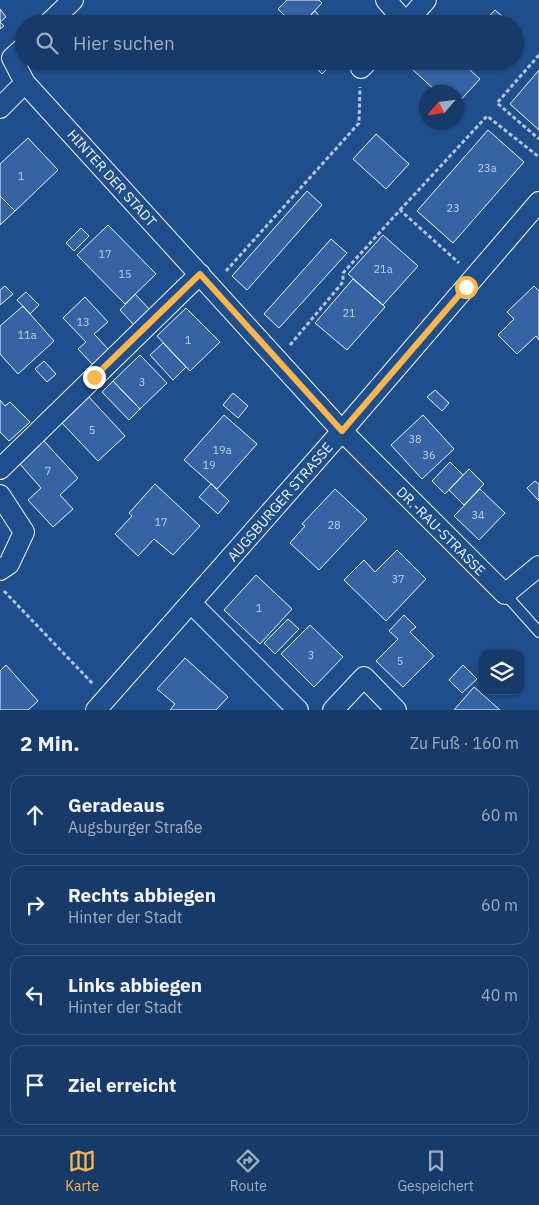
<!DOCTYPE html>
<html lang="de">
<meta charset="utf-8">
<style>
:root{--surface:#173a69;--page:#20416f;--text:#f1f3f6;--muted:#9eadc0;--line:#36547d;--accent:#ffb74d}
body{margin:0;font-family:"IBM Plex Sans",sans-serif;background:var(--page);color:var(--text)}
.controls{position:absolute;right:15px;bottom:15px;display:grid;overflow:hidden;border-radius:10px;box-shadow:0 1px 4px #0004}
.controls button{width:45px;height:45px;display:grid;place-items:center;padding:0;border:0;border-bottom:1px solid var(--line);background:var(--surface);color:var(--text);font:25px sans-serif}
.compass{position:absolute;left:419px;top:85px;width:45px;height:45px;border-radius:50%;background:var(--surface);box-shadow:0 1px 4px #0004;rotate:242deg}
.stop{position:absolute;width:15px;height:15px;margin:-11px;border:4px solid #ffb74d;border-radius:50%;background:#fff}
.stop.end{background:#ffb74d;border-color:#fff;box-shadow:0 1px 5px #0008}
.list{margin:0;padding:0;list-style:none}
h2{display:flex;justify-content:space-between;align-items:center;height:65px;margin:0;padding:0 20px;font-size:21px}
h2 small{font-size:16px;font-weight:400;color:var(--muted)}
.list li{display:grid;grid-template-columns:32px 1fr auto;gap:15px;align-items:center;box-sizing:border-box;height:80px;margin:0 10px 10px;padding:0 10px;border:1px solid var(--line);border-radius:15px}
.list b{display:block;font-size:19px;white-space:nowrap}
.list p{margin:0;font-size:16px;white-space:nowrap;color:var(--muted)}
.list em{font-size:16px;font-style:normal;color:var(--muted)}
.icon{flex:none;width:28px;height:28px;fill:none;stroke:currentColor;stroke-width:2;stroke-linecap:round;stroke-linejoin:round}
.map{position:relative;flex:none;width:539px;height:710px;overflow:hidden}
.search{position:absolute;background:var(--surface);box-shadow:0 1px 4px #0004;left:15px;right:15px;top:15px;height:55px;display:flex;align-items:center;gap:12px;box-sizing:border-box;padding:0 18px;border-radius:28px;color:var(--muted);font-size:19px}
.sheet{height:425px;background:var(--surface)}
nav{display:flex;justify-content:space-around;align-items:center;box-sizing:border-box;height:70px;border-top:1px solid var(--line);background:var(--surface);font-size:14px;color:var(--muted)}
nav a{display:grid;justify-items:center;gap:2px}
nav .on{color:var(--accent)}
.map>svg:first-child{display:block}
.building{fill:#3563a3;stroke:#f2f6ff}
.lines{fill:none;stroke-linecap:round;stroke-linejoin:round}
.service-casing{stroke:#f2f6ff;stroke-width:12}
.minor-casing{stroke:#f2f6ff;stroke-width:22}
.path{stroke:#b3c4dc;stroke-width:3;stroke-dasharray:4 2.5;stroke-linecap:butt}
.service{stroke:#1f4e8c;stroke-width:10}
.minor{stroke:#1f4e8c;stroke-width:20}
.route{stroke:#ffb74d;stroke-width:6}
.labels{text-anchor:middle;stroke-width:4;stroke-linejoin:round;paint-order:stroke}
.number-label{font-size:11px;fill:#c3d1e8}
.street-label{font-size:14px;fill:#f2f6ff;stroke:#1f4e8c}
</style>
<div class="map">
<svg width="539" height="710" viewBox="0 0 539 710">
<rect width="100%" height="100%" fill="#1f4e8c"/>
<!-- building -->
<path class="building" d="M287,0H319L322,3L302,24H293L278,9Z
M0,9L6,17L0,22L4,26L0,29Z
M495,10L511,24H482Z
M315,11L326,24H302Z
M515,28L522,34L515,42Z
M310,61H335L322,74Z
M419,61H460L480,79L456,105V92H437L412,69Z
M539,70V130L510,104Z
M488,130L524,162L453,243L417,211Z
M376,134L409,164L386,189L353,159Z
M28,138L58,170L15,211L0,196V164Z
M307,191L322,205L247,290L232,276Z
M0,196L15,211L0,225Z
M108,225L156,274L125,304L77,255Z
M81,228L89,236L74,251L66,243Z
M383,235L418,266L383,305L348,274Z
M331,239L347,253L279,328L264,314Z
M353,279L385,307L347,350L315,323Z
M5,286L13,294L0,305V290Z
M534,286L539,291V340L536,336L517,354L498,335L514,319L507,312Z
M26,292L39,305L30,314L17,300Z
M135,294L151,311L135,326L120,310Z
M85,297L108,322L94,334L110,351L94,366L78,349L86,342L63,318Z
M23,306L54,341L18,374L0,354V326Z
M186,308L220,342L190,371L157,336Z
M163,343L186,367L173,380L150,355Z
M140,355L167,383L140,409L113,381Z
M44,361L56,374L47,382L35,369Z
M113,381L140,409L129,420L102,392Z
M435,390L449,403L442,411L427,397Z
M233,393L248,406L238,418L223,405Z
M88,396L125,436L98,461L61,422Z
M0,400L5,406L10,402L30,422L9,441L0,432Z
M224,415L257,444L217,489L184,460Z
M423,415L454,449L422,479L391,445Z
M43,440L78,478L60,495L73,509L53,527L28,500L41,488L19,463Z
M450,462L463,475L445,494L432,481Z
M469,469L484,484L464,505L449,490Z
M535,481L539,484V501L527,488Z
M155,484L200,526L173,555L154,539L138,556L115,534L132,516L129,513Z
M211,484L229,501L218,514L199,497Z
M335,489L367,519L319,570L290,543L305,526L302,524Z
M480,489L505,513L479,540L454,516Z
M397,550L426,579L386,621L344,580L364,560L375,572Z
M256,575L292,609L260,644L224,610Z
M404,615L416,627L410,632L434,656L403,687L376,661L398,639L389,631Z
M288,619L299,629L275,654L264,643Z
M310,625L343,657L314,687L281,654Z
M185,658L228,697L216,710H170L175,704L157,689Z
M6,665L38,701L28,710H0V671Z
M463,665L477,679L462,693L449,680Z
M474,687L500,710H454Z"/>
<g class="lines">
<defs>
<path id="service" d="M505,594L539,632"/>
<path id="minor" d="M386,0L406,23
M48,24L73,0
M405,24L426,0
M24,47L12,58L25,83L342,431L505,594L539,566
M361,68L368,61
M0,108L25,83
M0,469L200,274
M0,495L24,532L9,564L0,570
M191,603L298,710
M96,710L342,431L539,202
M333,710L364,677L396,710"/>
</defs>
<!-- service casing -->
<use href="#service" class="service-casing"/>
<!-- minor casing -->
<use href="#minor" class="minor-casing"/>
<!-- path -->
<path class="path" d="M539,55L497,103L539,139
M400,210L487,116L539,157
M226,271L359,123L360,87
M290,345L343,282V273L400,210L459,263
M4,591L93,684"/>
<!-- service -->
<use href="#service" class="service"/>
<!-- minor -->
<use href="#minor" class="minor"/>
</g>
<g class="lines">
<!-- route -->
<path class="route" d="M94,377L200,274L342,431L466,287"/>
</g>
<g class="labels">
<!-- number labels -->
<g class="number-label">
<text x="487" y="172">23a</text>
<text x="21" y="180">1</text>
<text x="453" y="212">23</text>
<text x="105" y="258">17</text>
<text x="383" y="273">21a</text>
<text x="125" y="278">15</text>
<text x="349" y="317">21</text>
<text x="83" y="326">13</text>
<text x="27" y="339">11a</text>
<text x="188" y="344">1</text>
<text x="142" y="386">3</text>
<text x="92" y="434">5</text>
<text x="415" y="443">38</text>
<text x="222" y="454">19a</text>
<text x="429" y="459">36</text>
<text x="209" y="469">19</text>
<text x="48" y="475">7</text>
<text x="478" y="519">34</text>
<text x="161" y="526">17</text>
<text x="334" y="529">28</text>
<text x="398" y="583">37</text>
<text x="259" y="612">1</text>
<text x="311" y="659">3</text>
<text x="400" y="665">5</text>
</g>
<!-- street labels -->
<g class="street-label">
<text transform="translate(112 178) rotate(48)" y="5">HINTER DER STADT</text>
<text transform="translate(280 502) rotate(-49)" y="5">AUGSBURGER STRASSE</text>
<text transform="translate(441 531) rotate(45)" y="5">DR.-RAU-STRASSE</text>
</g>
</g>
</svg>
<div class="controls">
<button><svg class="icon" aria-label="layers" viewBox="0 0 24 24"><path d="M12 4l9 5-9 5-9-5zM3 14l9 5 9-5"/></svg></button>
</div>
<svg class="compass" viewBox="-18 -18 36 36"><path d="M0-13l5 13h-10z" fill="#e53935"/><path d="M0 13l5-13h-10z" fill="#9eadc0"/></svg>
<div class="stop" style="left:466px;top:287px"></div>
<div class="stop end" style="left:94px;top:377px"></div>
<div class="search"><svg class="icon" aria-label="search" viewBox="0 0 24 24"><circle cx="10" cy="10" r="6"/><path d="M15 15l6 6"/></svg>Hier suchen</div>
</div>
<section class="sheet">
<h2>2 Min.<small>Zu Fuß · 160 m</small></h2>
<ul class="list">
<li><svg class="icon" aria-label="ahead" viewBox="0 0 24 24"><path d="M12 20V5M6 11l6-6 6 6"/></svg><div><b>Geradeaus</b><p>Augsburger Straße</p></div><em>60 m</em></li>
<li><svg class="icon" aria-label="right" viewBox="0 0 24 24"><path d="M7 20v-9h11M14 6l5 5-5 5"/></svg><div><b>Rechts abbiegen</b><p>Hinter der Stadt</p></div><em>60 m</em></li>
<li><svg class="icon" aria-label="left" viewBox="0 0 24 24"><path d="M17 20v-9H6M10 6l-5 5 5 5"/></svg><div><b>Links abbiegen</b><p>Hinter der Stadt</p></div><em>40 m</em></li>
<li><svg class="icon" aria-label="arrive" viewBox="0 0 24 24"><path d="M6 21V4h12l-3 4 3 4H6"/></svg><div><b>Ziel erreicht</b></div></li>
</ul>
</section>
<nav>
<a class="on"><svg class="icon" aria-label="map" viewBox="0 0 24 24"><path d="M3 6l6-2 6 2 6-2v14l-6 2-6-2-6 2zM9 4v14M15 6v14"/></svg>Karte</a>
<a><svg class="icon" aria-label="directions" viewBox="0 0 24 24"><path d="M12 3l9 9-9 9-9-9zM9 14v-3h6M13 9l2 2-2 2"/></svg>Route</a>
<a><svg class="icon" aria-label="saved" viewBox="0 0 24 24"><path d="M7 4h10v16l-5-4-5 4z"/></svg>Gespeichert</a>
</nav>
